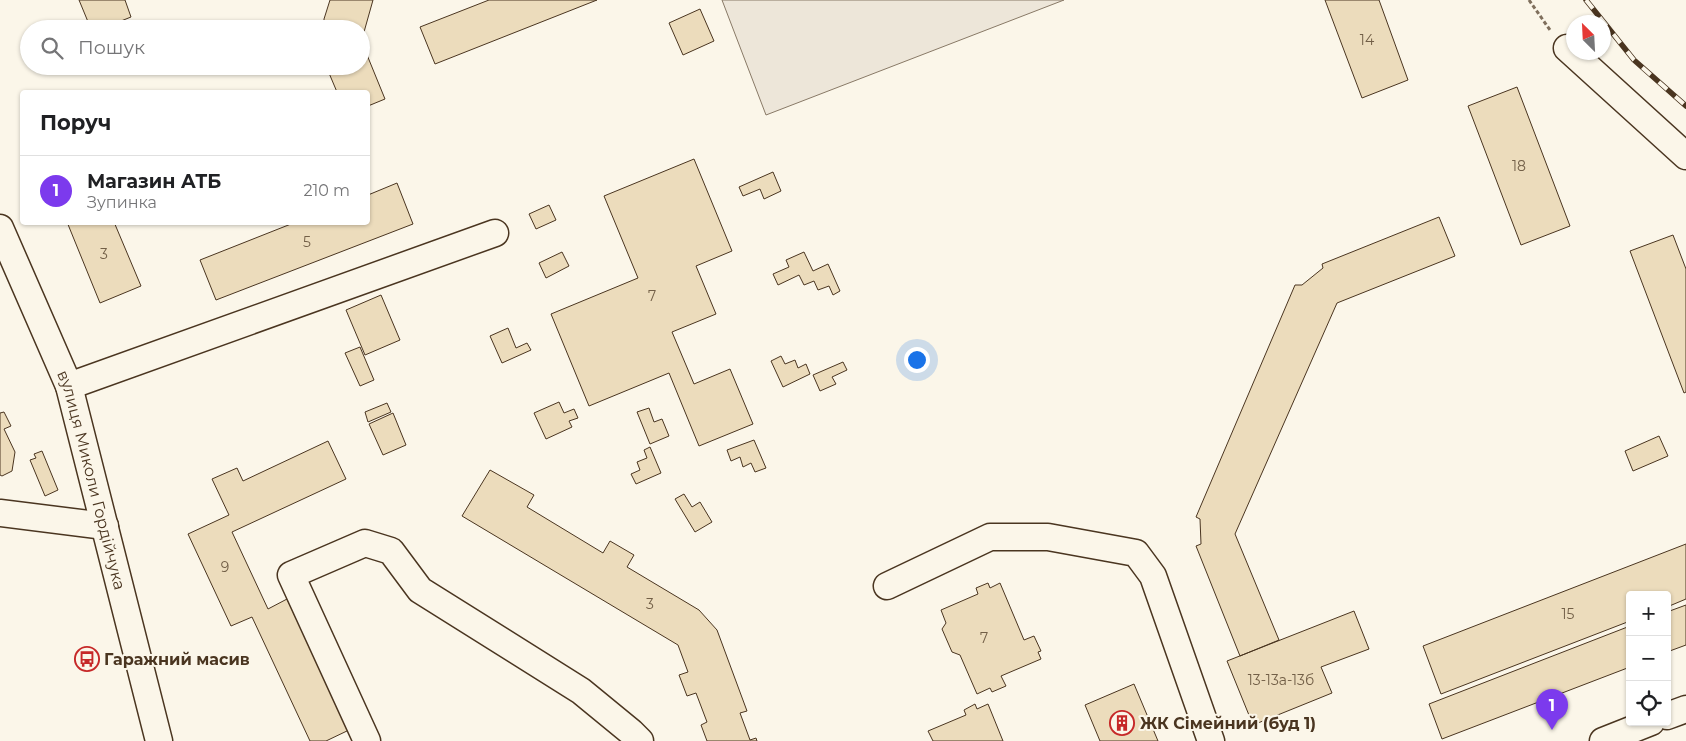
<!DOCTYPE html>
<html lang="uk">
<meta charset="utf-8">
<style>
:root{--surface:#fff;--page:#f6f6f6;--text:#202124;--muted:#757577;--line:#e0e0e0;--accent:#7c3aed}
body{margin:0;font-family:Montserrat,sans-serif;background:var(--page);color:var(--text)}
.controls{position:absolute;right:15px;bottom:15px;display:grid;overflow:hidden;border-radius:5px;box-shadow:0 1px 4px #0004}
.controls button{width:45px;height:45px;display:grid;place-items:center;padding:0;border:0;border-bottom:1px solid var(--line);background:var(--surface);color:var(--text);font:25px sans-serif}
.compass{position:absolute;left:1566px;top:15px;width:45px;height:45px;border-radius:50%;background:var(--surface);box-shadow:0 1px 4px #0004;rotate:336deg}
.you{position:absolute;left:916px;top:359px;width:18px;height:18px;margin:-12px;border:4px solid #fff;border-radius:50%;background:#1a73e8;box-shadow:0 0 0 8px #1a73e833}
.badge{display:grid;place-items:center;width:32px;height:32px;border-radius:50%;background:var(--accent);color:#fff;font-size:16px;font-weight:700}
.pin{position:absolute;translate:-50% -41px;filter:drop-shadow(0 1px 2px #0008)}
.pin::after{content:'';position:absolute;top:26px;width:18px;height:15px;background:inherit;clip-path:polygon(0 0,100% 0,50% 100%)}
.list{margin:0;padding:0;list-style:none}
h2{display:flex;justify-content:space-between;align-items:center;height:65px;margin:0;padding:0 20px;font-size:21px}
h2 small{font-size:16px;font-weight:400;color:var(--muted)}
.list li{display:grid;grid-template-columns:32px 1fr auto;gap:15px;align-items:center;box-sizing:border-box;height:70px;padding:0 20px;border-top:1px solid var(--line)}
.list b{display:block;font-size:19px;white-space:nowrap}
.list p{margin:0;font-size:16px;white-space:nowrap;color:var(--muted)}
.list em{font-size:16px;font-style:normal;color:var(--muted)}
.icon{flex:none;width:28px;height:28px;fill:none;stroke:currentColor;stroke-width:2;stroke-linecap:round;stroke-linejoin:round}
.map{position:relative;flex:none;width:1686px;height:741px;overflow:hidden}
.search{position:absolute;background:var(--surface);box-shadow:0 1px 4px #0004;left:20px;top:20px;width:350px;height:55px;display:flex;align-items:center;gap:12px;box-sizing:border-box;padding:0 18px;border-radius:28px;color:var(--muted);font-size:19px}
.panel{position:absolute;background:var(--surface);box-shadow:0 1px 4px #0004;left:20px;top:90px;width:350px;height:135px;border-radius:5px}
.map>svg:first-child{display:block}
.pitch{fill:#ede6d9;stroke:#887966}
.building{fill:#ecdcbc;stroke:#4a3520}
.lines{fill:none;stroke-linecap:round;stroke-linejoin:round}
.minor-casing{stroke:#4a3520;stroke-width:29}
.path{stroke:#7f6f5c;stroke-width:3;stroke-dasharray:4 2.5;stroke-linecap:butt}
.minor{stroke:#fbf6e9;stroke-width:26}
.rail-casing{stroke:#4a3520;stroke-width:5.5}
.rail{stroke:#fbf6e9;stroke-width:4;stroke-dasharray:11;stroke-linecap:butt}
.labels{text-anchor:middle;stroke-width:4;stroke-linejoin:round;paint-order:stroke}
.number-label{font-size:14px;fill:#725f47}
.street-label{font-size:16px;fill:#4a3520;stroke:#fbf6e9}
.poi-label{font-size:16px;font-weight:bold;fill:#4a3520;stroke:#fbf6e9;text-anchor:start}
</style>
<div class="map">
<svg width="1686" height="741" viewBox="0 0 1686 741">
<rect width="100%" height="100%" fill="#fbf6e9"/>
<!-- pitch -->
<path class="pitch" d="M722,0H1064L766,115Z"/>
<!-- building -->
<path class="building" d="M79,0H125L131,17L101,29H91Z
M330,0H373L364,32L365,50L385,99L368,106V92H337L326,66H361V29H324V19Z
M489,0H597L435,64L420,27Z
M1325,0H1379L1408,80L1362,98Z
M700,9L714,41L683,55L669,23Z
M1517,87L1570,226L1521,245L1468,106Z
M694,159L732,251L696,266L716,314L672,332L694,384L730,369L753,424L699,446L669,373L589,406L551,314L638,278L604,196Z
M773,172L781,191L764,199L760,189L743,196L739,187Z
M397,183L413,224L216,300L200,260L296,222H368V195Z
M549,205L556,220L536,229L529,214Z
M1439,217L1455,256L1337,303L1235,534L1279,640L1240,656L1196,546L1201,544L1200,519L1196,517L1295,285H1302L1323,268L1322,264Z
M67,222H114L141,286L100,303Z
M1673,235L1686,269V392L1684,393L1630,251Z
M562,252L569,266L546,278L539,263Z
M804,252L813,271L828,264L840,291L833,295L829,286L818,290L814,281L804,285L799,275L778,285L773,274L789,267L786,260Z
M381,295L400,340L365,355L346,310Z
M508,328L516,348L527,343L531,350L502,363L490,336Z
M360,347L374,380L360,386L345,353Z
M781,356L785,364L795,360L798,368L806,364L810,374L783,387L771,361Z
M843,362L847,370L832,377L836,384L820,391L813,375Z
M559,402L564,413L574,409L578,418L569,421L572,427L546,439L534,413Z
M387,403L391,412L368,422L365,412Z
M649,408L654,422L662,419L669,436L650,444L637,412Z
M4,412L11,426L4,429L15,452L12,471L2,476L0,475V413Z
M393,413L406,445L383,455L369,424Z
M1659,436L1668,456L1633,471L1625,451Z
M754,440L766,468L755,472L751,463L743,467L740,457L731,461L727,450Z
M328,441L346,479L232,532L268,609L287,599L349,730L326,741H310L252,617L231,626L188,534L229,515L212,479L237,468L243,481Z
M650,447L661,473L636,484L631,474L640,470L637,462L647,458L644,450Z
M42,451L58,490L45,496L30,460L36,458L34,454Z
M490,470L534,495L527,507L603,553L610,541L634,555L627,567L699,610L717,630L747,711L740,713L750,740L756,738L757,741H707L701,725L707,722L696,693L687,696L679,675L688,672L678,645L462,516Z
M684,494L692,507L700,502L712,522L695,532L675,499Z
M1686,544V599L1667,607V595H1630V621L1441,694L1423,646Z
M988,583L990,588L1000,583L1024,640L1034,636L1041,651L1038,652L1041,659L1001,676L1006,686L992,692L990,688L977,694L960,655L952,652L942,629L946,623L941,610L978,594L976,588Z
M1686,605V645L1667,652V612Z
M1354,611L1369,649L1321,667L1332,693L1253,725L1227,661Z
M1630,626V667L1442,739L1429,704Z
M1134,684L1158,741H1100L1085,705Z
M975,704L977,709L988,704L1003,741H933L928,731L966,715L964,710Z"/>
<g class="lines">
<defs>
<g id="minor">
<path d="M1567,48L1686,156"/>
<path id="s1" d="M0,228L69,386L159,741"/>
<path d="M69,386L495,233"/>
<path d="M0,513L105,526"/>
<path d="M887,586L990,537H1048L1136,553L1153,576L1211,741"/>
<path d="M1667,716L1686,709"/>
<path d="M367,741L291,575L365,543L391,551L420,590L581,691L631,732L640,741"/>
<path d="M1603,741L1651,722"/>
</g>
</defs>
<!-- minor casing -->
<use href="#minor" class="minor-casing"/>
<!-- path -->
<path class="path" d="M1529,0L1550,30"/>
<!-- minor -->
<use href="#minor" class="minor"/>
<defs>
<path id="rail" d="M1586,0L1634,60L1686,106"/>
</defs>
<!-- rail casing -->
<use href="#rail" class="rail-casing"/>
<!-- rail -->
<use href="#rail" class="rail"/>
</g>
<!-- icons -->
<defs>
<symbol id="bus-ring" viewBox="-11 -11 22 22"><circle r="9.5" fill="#fbf6e9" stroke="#c62828" stroke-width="1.5"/><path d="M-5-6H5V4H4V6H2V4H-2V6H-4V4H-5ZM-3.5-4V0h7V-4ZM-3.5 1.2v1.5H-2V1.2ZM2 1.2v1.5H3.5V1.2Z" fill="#c62828"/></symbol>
<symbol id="building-ring" viewBox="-11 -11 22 22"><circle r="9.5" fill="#fbf6e9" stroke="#c62828" stroke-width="1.5"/><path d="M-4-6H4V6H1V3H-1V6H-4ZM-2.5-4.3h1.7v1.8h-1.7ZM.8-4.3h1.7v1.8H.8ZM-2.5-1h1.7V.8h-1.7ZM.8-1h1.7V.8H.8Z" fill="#c62828"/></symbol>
</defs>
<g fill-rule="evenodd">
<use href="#bus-ring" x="73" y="645" width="28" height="28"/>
<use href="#building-ring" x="1108" y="709" width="28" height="28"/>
</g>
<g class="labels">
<!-- number labels -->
<g class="number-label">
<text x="1367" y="45">14</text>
<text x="1519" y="171">18</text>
<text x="307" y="247">5</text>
<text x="104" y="259">3</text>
<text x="652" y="301">7</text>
<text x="225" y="572">9</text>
<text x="650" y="609">3</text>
<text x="1568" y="619">15</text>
<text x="984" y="643">7</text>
<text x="1281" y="685">13-13а-13б</text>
</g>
<!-- street labels -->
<g class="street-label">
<text dy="6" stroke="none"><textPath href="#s1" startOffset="269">вулиця Миколи Гордійчука</textPath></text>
</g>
<!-- poi labels -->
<g class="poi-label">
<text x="104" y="665">Гаражний масив</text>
<text x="1140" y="729">ЖК Сімейний (буд 1)</text>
</g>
</g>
</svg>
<div class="controls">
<button>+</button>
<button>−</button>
<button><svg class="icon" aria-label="locate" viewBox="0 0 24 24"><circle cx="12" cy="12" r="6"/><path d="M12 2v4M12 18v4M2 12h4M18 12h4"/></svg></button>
</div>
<svg class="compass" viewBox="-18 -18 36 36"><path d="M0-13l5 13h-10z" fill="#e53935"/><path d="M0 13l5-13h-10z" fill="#757577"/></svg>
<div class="you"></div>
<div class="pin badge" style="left:1552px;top:730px">1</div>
<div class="search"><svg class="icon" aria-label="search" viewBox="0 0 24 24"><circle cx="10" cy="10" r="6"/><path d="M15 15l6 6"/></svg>Пошук</div>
<section class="panel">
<h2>Поруч<small></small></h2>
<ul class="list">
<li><span class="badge">1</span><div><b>Магазин АТБ</b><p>Зупинка</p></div><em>210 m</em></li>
</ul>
</section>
</div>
